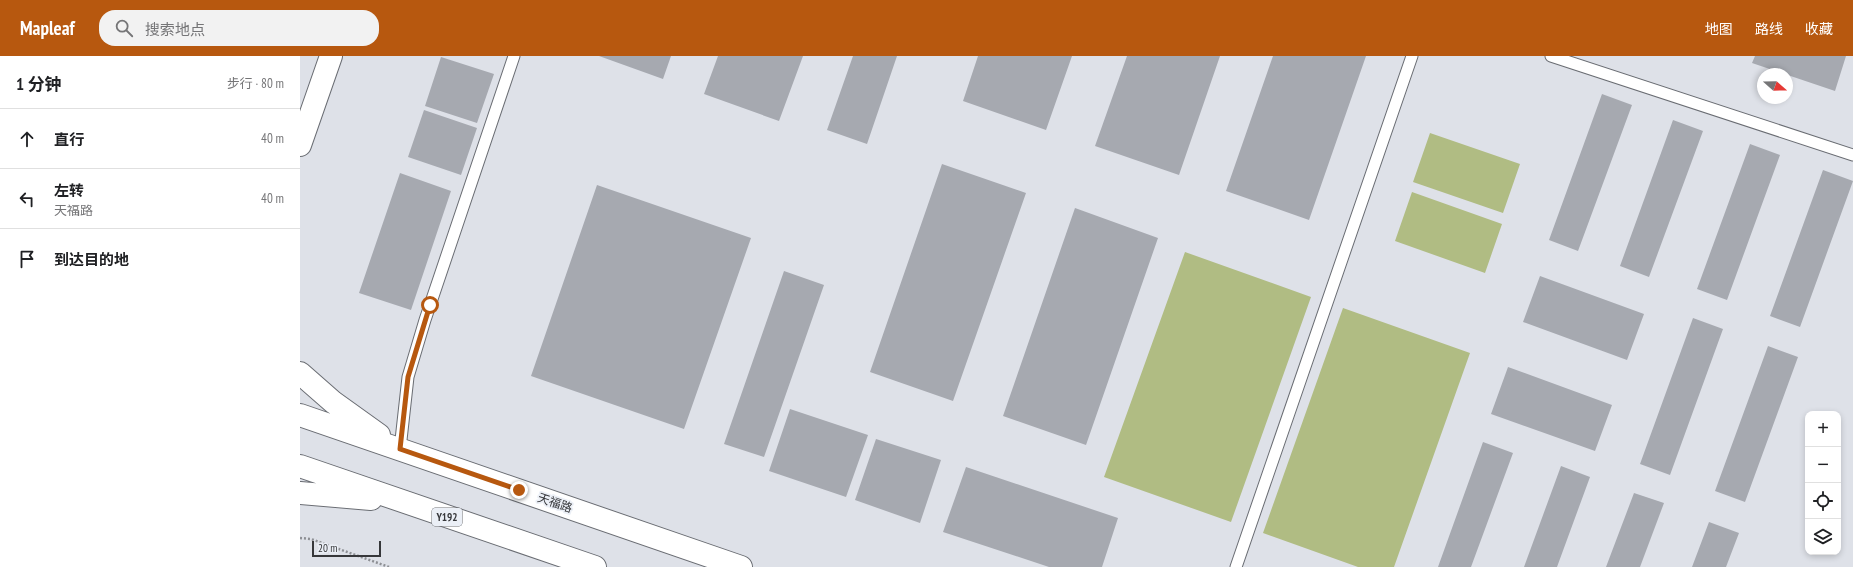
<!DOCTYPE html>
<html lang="zh">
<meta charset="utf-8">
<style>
:root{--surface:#fff;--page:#f2f2f2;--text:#202124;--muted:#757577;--line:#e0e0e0;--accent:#b7580f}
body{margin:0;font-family:"PT Sans Narrow","Noto Sans SC",sans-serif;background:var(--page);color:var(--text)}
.controls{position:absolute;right:12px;bottom:12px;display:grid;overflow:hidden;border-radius:8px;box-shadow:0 2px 6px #0003}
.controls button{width:36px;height:36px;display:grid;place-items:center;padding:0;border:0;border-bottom:1px solid var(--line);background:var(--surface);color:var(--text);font:20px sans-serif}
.compass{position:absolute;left:1457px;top:12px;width:36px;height:36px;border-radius:50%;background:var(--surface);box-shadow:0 2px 6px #0003;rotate:110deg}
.scale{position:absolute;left:12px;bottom:10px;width:69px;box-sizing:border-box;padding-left:4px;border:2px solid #36373a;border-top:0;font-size:11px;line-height:14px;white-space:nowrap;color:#36373a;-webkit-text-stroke:3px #ebeff6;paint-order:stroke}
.stop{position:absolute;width:12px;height:12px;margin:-9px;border:3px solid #b7580f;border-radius:50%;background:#fff}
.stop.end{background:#b7580f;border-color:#fff;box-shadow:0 1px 4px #0008}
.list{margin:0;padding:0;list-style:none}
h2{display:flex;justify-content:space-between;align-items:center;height:52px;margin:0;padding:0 16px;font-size:17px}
h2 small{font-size:13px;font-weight:400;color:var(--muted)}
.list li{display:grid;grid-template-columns:26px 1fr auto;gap:12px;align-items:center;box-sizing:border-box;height:60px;padding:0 16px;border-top:1px solid var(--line)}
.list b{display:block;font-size:15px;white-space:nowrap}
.list p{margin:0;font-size:13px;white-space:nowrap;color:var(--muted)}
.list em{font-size:13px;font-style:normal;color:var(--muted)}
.icon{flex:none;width:22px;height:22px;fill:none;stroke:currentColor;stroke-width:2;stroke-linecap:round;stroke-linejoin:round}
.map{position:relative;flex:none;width:1553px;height:511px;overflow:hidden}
header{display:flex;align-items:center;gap:24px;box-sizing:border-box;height:56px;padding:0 20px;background:var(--accent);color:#fff}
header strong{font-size:19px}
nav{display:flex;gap:22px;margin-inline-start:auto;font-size:14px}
.search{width:280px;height:36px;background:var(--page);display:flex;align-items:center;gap:10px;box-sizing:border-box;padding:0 14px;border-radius:16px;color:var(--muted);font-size:15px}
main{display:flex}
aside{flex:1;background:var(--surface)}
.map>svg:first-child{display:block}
.green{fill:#b0bc83}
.building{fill:#a6a9b0}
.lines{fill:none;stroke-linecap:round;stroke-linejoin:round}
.lane-casing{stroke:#6a6d73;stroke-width:13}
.primary-casing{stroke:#6a6d73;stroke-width:24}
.path{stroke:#8e9095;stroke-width:2.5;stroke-dasharray:2 2;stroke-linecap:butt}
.lane{stroke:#fff;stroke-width:11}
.primary{stroke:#fff;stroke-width:22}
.route{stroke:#b7580f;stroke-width:5}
.labels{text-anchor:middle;stroke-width:3.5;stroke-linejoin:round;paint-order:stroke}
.shield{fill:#ebeff6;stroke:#6c6e72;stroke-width:1}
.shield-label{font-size:11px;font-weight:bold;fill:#36373a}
.street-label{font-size:12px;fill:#36373a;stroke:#ebeff6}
</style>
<header>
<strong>Mapleaf</strong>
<div class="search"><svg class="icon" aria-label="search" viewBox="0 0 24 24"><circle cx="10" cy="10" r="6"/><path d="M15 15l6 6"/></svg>搜索地点</div>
<nav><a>地图</a><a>路线</a><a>收藏</a></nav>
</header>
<main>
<aside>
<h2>1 分钟<small>步行 · 80 m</small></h2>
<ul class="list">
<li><svg class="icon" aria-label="ahead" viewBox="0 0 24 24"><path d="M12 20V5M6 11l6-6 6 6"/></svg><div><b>直行</b></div><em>40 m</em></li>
<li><svg class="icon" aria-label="left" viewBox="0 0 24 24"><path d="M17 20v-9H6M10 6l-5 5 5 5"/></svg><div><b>左转</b><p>天福路</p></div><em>40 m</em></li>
<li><svg class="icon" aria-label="arrive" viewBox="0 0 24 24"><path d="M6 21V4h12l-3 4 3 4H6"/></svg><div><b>到达目的地</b></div></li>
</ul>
</aside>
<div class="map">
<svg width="1553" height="511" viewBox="0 0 1553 511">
<rect width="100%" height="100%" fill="#dee1e8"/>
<!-- green -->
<path class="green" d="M1130,77L1220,108L1203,157L1113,126Z
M1112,136L1202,168L1185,217L1095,185Z
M885,196L1011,241L931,466L804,421Z
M1043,252L1170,297L1094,511H1058L963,477Z"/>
<!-- building -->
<path class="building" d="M299,0H371L363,23Z
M418,0H503L479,65L404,38Z
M553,0H597L567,88L527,74Z
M678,0H772L746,74L663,45Z
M827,0H920L879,119L795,90Z
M973,0H1066L1009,164L926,135Z
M1455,0H1546L1535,35L1452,7Z
M141,1L194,18L177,67L125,50Z
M1302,38L1332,49L1278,195L1249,184Z
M124,54L177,72L161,119L108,101Z
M1373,64L1403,75L1349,221L1320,210Z
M1450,88L1480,99L1427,244L1397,233Z
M642,108L726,137L653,345L570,316Z
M1523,114L1553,125L1500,271L1470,260Z
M100,117L151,135L111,254L59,237Z
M297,129L451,182L384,373L231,320Z
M775,152L858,182L786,389L703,360Z
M484,215L524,229L464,401L424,388Z
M1240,220L1344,258L1327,304L1223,266Z
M1393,262L1423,273L1370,419L1340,408Z
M1468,290L1498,301L1445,446L1415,435Z
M1208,311L1312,349L1295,395L1191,358Z
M490,353L568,379L546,441L469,415Z
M576,383L641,404L620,467L555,444Z
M1183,386L1213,397L1171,511H1138Z
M1261,410L1290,421L1257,511H1224Z
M666,411L818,462L802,511H749L643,476Z
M1334,437L1364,447L1340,511H1306Z
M1409,466L1439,477L1426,511H1392Z"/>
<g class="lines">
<defs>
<path id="lane" d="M1251,0L1553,99
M100,393L108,321L125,264L214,0
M936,511L1112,0"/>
<path id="primary" d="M0,89L31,0
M0,317L33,346L79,379
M0,359L441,511
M0,410L295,511
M0,437L71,443"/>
</defs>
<!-- lane casing -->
<use href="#lane" class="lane-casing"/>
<!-- primary casing -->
<use href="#primary" class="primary-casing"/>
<!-- path -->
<path class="path" d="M0,482L11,483L89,511"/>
<!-- lane -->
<use href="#lane" class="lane"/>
<!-- primary -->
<use href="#primary" class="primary"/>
</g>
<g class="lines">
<!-- route -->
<path class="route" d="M130,249L108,321L100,393L219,434"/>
</g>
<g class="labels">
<!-- shield labels -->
<rect class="shield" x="132" y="452" width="30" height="18" rx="3"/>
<g class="shield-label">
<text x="147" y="465">Y192</text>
</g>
<!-- street labels -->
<g class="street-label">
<text transform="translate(255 447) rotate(19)" y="4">天福路</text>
</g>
</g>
</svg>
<div class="controls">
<button>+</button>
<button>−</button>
<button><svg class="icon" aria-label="locate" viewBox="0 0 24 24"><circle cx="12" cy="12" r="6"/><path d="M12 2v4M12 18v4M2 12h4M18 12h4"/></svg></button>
<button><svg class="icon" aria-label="layers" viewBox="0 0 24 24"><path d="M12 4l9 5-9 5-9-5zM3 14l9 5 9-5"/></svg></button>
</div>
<svg class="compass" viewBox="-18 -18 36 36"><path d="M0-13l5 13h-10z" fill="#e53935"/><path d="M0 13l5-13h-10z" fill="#757577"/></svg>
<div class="scale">20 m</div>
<div class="stop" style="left:130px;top:249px"></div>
<div class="stop end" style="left:219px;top:434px"></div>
</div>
</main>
